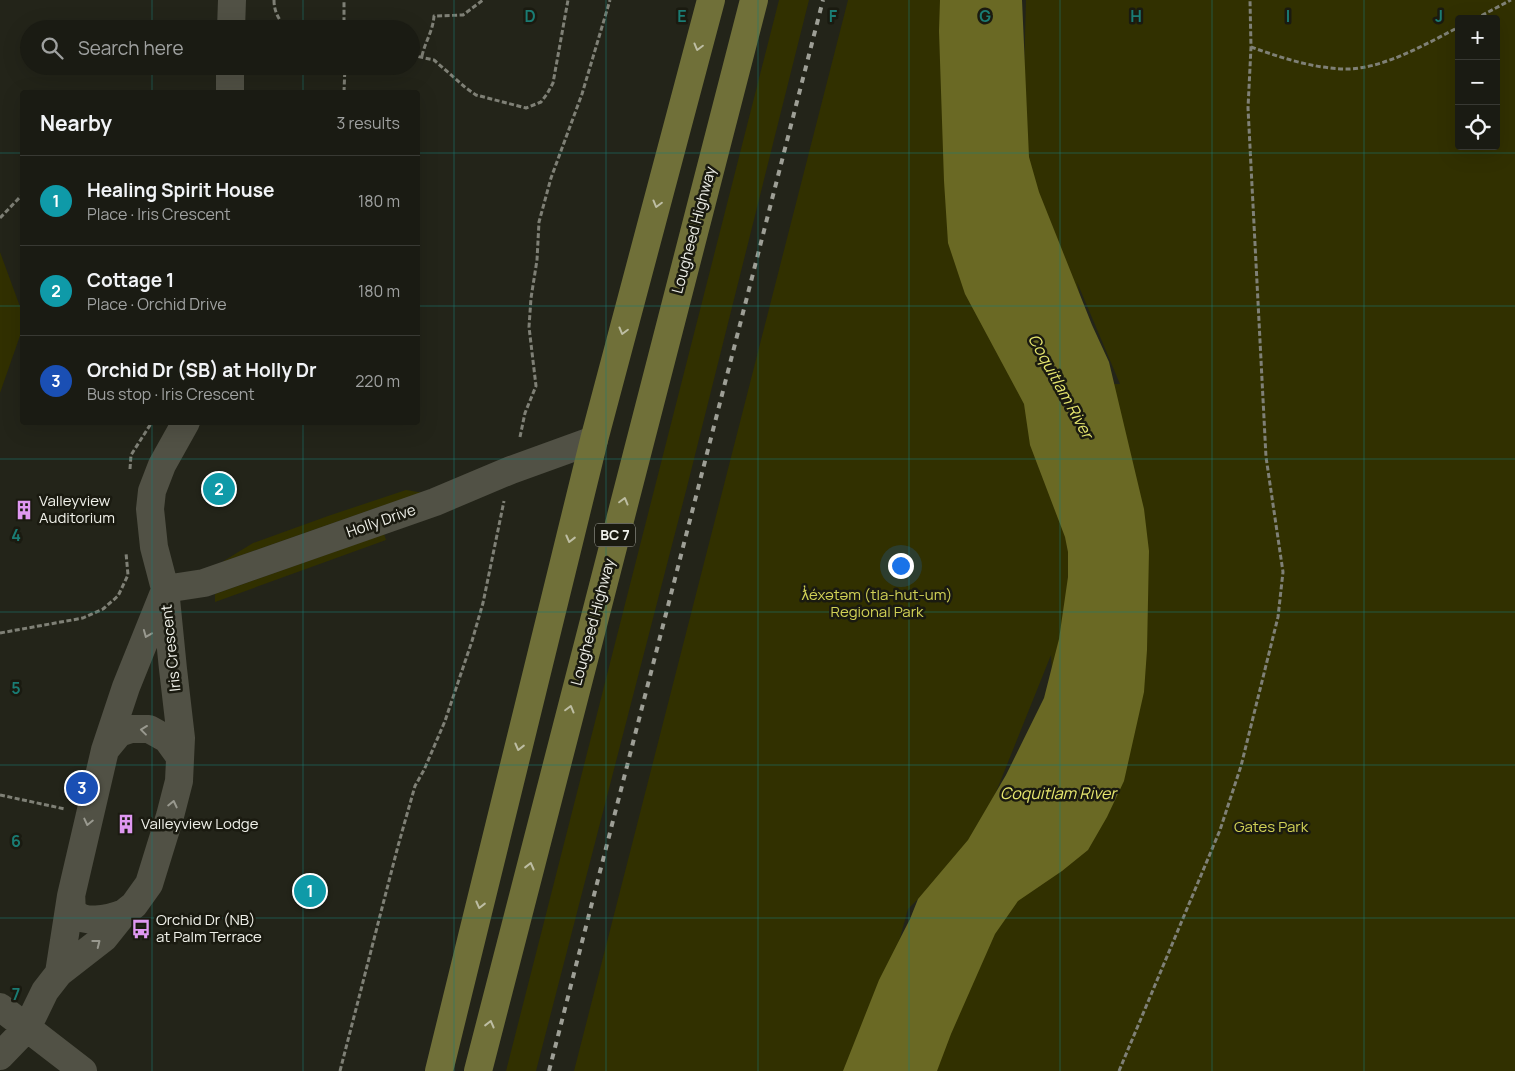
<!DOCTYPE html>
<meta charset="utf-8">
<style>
:root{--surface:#1a1b13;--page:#23241c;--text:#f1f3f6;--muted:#9fa1a0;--line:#383933;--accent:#1a73e8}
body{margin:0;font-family:Manrope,sans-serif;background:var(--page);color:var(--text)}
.controls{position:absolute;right:15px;top:15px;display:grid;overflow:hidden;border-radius:5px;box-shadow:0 5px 20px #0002}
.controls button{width:45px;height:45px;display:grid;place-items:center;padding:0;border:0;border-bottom:1px solid var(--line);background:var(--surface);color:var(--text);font:25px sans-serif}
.you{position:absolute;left:900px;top:565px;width:18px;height:18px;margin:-12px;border:4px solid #fff;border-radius:50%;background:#1a73e8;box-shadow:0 0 0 8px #1a73e833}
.badge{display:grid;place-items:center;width:32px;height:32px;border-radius:50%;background:var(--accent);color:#fff;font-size:16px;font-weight:700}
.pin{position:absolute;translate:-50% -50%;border:2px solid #fff;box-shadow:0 1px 5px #0006}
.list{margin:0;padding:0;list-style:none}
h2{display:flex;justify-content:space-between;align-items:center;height:65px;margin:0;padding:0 20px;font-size:21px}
h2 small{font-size:16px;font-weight:400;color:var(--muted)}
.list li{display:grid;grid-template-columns:32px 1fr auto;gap:15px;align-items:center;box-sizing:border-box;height:90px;padding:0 20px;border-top:1px solid var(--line)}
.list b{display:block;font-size:19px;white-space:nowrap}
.list p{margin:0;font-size:16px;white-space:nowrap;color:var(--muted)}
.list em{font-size:16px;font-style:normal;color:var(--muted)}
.icon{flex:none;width:28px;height:28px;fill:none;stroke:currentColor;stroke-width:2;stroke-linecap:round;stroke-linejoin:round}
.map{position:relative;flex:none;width:1515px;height:1071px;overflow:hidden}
.search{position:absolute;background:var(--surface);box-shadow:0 5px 20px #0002;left:20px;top:20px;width:400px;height:55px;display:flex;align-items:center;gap:12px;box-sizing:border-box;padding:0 18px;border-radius:28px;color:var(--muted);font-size:19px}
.panel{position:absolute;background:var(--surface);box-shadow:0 5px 20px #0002;left:20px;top:90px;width:400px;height:335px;border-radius:5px}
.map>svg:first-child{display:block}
.green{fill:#313000;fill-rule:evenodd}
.water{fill:#6a6924}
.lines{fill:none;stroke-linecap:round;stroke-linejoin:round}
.path{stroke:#7f8076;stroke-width:3;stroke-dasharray:5 2.5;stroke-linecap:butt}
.minor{stroke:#515145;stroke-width:28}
.primary{stroke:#707039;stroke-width:28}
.rail{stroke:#9e9f96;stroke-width:4;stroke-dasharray:6 6;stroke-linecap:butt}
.oneway{stroke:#bdbda3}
.oneway2{stroke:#99998f}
.grid{fill:none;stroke:#1a7c74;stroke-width:1;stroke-opacity:0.55}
.labels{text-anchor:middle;stroke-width:5;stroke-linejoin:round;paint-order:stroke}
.shield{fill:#1a1a10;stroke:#b0b0a9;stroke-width:1}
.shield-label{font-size:14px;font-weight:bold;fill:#f0f1ea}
.street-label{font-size:15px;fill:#f0f1ea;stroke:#1a1a10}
.poi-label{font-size:15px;fill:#f0f1ea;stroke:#1a1a10;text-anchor:start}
.park-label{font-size:15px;fill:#d1d156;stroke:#1a1a10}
.water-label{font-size:16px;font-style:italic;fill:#e8e86f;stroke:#1a1a10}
.grid-label{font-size:16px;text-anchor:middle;font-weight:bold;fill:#1a7c74;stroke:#1a1a10;stroke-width:5;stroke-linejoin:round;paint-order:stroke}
</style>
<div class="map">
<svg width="1515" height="1071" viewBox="0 0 1515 1071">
<rect width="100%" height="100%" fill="#232419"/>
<!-- green -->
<path class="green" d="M779,0H809L687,487L536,1071H506Z
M848,0H1013L1024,74L1026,0H1515V1071H916L1054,714L1051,655L984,822L936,881L908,909L898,945L852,1071H574ZM1459,19H1496V146H1459ZM1077,282L1120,384H1040L1091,344Z
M0,252L22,312V330L0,393Z
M406,490L424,493L376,508L222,562L253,543L328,516Z
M384,534L386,540L215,602V594Z"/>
<!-- water -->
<path class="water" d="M940,0H1022L1029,157L1039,192L1092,325L1109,362L1144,509L1149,551L1147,650L1144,692L1124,781L1107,817L1088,850L1062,871L1018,901L995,934L951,1034L937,1071H843L879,980L910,919L918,899L968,840L1006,775L1044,698L1059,639L1068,577V552L1065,537L1030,445L1024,404L965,294L948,243L944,181L939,31Z"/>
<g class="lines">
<!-- path -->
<path class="path" d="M274,0C274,12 279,20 287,29
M1475,19L1511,0
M342,29L344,27V0
M1251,47C1282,58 1315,69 1348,69C1385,68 1426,44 1459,27
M411,55L434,60L466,88L476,95L526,108L541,102L547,94L553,83L568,0
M422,56C425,42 433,31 434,16L463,15L483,0
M344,92L345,66
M0,218L22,195
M520,437L525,413L536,386L529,327L531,298L537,260L539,222L551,178L582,94L610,0
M130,469L131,455L152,422
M0,633L83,618L103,609L118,596L128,575L126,553
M0,795L65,809
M340,1071L398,846L415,786L424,770L445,721L472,641L483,603L504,501
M1119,1071L1220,830L1241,766L1278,617L1283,572L1266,457L1248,108L1251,47L1250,0"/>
<!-- minor -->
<path class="minor" d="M231,29L232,0
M230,92V66
M165,589L204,583L435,502L511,470L594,440
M105,750L119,733L131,729H149L167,739L180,757
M71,896C72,900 71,905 72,908C79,927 111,918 124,913
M59,973L71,896L105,750L126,687L163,595
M0,1007L83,1071
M0,1056L27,1028L45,991L59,973L104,938L124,913L134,905L149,884L170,816L179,781L181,738L173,669L165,589L154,547L150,509L152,491L162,465L186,422"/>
<!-- primary -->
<path class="primary" d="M439,1071L594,440L711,0
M478,1071L754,0"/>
<!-- rail -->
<path class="rail" d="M549,1071L823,0"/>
</g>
<!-- one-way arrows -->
<defs><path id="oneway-chevron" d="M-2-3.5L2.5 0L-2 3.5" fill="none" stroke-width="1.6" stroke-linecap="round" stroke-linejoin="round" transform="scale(1.25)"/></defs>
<g class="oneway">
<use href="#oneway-chevron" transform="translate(698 47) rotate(105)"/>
<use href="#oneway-chevron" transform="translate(657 204) rotate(105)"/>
<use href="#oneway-chevron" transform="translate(623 331) rotate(105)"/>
<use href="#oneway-chevron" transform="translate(624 501) rotate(-75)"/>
<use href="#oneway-chevron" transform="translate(570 539) rotate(104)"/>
<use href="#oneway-chevron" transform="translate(570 709) rotate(-75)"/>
<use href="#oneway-chevron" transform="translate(519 747) rotate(104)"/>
<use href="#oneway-chevron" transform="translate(530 866) rotate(-76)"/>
<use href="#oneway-chevron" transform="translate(480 905) rotate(104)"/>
<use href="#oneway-chevron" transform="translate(490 1024) rotate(-76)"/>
</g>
<g class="oneway2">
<use href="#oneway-chevron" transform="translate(147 634) rotate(112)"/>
<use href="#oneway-chevron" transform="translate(144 730) rotate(-173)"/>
<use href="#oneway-chevron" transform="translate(173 804) rotate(-77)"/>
<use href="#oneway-chevron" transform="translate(88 822) rotate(103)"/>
<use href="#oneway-chevron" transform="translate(97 943) rotate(-38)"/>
</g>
<!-- grid -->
<path class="grid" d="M152,0V29M303,0V29M454,0V1071M606,0V1071M758,0V1071M909,0V1071M1060,0V1071M1212,0V1071M1364,0V1071M152,66V92M303,66V92M0,153H22M418,153H1515M0,306H22M418,306H1515M152,422V1071M303,422V1071M0,459H1515M0,612H1515M0,765H1515M0,918H1515"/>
<!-- icons -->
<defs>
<symbol id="building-bare" viewBox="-9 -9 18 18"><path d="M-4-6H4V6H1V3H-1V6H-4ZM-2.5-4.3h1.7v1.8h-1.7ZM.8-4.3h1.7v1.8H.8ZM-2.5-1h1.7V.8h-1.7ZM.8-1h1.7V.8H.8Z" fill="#df98f1" stroke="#1a1a10" stroke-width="2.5" paint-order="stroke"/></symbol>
<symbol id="bus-bare" viewBox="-9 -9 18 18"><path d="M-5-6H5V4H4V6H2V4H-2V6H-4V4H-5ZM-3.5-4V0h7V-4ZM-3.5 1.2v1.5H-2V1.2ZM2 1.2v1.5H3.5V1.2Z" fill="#df98f1" stroke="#1a1a10" stroke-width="2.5" paint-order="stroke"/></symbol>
</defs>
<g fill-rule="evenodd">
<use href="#building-bare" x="10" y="496" width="28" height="28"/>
<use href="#building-bare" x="112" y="810" width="28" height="28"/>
<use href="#bus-bare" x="127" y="915" width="28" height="28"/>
</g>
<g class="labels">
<!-- shield labels -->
<rect class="shield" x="595" y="523.5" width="40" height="23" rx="4"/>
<g class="shield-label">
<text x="615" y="540">BC 7</text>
</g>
<!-- street labels -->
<g class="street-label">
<text transform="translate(694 230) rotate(-75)" y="5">Lougheed Highway</text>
<text transform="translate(381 521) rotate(-19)" y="5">Holly Drive</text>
<text transform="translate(593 622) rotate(-75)" y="5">Lougheed Highway</text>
<text transform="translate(171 648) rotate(-96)" y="5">Iris Crescent</text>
</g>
<!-- poi labels -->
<g class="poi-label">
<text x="39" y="506">Valleyview<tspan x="39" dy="17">Auditorium</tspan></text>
<text x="141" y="829">Valleyview Lodge</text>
<text x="156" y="925">Orchid Dr (NB)<tspan x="156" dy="17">at Palm Terrace</tspan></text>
</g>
<!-- park labels -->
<g class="park-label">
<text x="877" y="600">ƛ̓éxətəm (tla-hut-um)<tspan x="877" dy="17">Regional Park</tspan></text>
<text x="1271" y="832">Gates Park</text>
</g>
<!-- water labels -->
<g class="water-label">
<text transform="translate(1061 386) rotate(61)" y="6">Coquitlam River</text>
<text x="1058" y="799">Coquitlam River</text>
</g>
</g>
<g class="grid-label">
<text x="530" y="22">D</text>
<text x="682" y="22">E</text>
<text x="833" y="22">F</text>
<text x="985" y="22">G</text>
<text x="1136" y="22">H</text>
<text x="1288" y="22">I</text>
<text x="1439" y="22">J</text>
<text x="16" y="541">4</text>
<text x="16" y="694">5</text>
<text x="16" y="847">6</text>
<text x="16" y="1000">7</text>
</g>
</svg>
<div class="controls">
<button>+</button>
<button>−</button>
<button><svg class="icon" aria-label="locate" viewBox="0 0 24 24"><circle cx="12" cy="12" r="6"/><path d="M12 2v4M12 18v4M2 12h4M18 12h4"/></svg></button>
</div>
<div class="you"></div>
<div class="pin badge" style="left:310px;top:891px;background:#0f9aa8">1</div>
<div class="pin badge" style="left:219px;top:489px;background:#0f9aa8">2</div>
<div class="pin badge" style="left:82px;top:788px;background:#1a4fb4">3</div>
<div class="search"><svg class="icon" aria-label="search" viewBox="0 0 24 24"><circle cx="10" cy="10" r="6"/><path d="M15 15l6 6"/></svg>Search here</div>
<section class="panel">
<h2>Nearby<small>3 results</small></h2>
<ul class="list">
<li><span class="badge" style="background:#0f9aa8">1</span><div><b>Healing Spirit House</b><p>Place · Iris Crescent</p></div><em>180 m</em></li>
<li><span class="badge" style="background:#0f9aa8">2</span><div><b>Cottage 1</b><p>Place · Orchid Drive</p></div><em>180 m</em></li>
<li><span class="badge" style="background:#1a4fb4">3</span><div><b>Orchid Dr (SB) at Holly Dr</b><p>Bus stop · Iris Crescent</p></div><em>220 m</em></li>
</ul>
</section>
</div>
